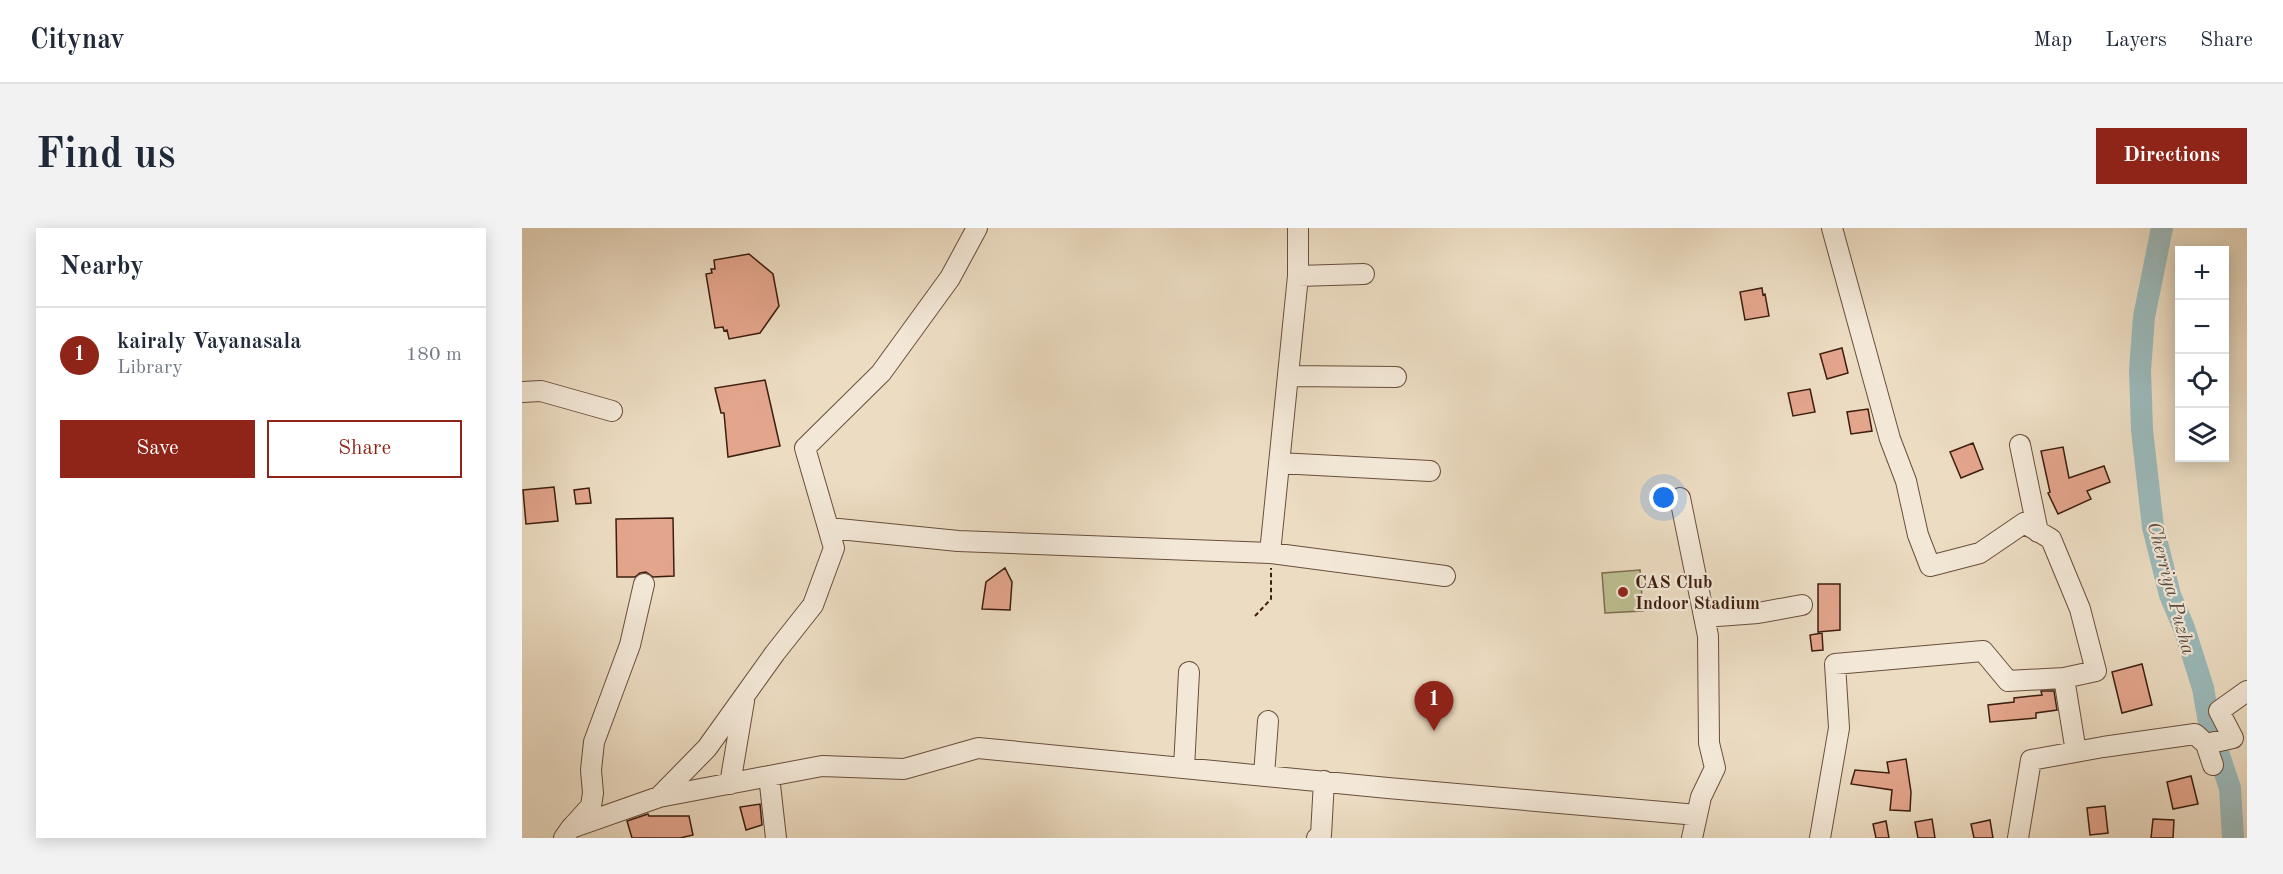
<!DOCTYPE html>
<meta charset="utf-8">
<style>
:root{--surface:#fff;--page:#f2f2f3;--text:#1f2937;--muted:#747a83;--line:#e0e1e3;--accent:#8f2418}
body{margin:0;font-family:"Old Standard TT",serif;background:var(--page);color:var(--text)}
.controls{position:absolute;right:18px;top:18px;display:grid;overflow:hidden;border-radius:0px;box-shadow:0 3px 15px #0003}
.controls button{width:54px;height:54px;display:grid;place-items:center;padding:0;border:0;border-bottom:2px solid var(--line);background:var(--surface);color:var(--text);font:30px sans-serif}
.you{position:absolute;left:1142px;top:270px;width:21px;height:21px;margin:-15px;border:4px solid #fff;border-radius:50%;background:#1a73e8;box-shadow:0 0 0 9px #1a73e833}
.badge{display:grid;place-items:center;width:39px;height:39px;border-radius:50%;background:var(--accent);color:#fff;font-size:20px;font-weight:700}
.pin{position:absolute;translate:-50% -50px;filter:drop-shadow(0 2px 3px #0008)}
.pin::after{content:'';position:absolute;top:32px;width:21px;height:18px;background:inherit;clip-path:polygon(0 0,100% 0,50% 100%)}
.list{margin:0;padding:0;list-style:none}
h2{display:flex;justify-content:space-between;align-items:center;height:78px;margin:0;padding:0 24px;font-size:26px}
h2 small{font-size:20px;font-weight:400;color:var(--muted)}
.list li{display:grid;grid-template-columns:39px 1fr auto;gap:18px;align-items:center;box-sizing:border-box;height:96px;padding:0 24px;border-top:2px solid var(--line)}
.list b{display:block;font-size:22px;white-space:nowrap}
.list p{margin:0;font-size:20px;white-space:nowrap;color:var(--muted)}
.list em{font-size:20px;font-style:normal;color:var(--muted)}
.actions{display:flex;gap:12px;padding:18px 24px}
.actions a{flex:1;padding:14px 0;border:2px solid var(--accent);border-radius:0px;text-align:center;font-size:21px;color:var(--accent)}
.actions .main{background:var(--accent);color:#fff}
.icon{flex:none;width:33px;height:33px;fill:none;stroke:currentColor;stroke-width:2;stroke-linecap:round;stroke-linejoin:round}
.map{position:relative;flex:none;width:1725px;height:610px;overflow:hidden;border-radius:0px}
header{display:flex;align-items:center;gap:36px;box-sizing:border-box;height:84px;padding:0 30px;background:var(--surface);border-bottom:2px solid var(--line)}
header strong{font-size:28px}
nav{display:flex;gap:33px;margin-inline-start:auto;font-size:21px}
.intro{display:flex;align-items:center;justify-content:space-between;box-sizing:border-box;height:144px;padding:0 36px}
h1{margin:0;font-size:42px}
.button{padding:15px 27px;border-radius:0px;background:var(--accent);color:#fff;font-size:21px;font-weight:700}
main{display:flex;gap:36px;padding:0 36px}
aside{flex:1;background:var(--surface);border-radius:0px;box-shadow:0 3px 15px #0003}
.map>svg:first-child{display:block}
.green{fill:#bdbf90;stroke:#7d6e50;stroke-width:1.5}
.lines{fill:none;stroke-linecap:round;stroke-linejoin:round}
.river{stroke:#9bbabb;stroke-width:22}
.building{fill:#e3a58c;stroke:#3d1e0f;stroke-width:1.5}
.minor-casing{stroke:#694e3c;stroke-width:22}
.path{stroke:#3d1e0f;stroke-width:2;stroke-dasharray:4.5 3;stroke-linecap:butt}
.minor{stroke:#f3e8d7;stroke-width:20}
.poi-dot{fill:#8f2418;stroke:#f3e8d7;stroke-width:2}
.labels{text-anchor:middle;stroke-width:4.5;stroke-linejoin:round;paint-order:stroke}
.poi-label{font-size:18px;font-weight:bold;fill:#3d1e0f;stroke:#f3e8d7;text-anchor:start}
.water-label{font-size:20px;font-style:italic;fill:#594d43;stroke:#f3e8d7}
</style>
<header>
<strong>Citynav</strong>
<nav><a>Map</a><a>Layers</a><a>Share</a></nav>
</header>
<div class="intro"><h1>Find us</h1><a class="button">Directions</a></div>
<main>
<aside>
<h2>Nearby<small></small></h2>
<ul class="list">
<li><span class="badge">1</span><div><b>kairaly Vayanasala</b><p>Library</p></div><em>180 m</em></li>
</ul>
<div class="actions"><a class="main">Save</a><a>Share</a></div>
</aside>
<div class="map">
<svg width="1725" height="610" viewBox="0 0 1725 610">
<rect width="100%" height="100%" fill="#ecdcc2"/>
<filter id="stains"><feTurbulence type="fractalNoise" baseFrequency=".00333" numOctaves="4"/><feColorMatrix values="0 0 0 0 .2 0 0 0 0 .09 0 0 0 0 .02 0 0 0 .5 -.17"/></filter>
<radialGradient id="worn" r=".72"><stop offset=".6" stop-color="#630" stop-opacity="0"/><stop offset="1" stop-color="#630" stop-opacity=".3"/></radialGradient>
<!-- green -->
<path class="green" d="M1118,342L1121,383L1083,385L1080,345Z"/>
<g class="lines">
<!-- river -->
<path class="river" d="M1640,0L1622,89L1618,142L1620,202L1631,299L1648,367L1662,400L1681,460L1688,500L1708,560L1711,610"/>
</g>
<!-- building -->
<path class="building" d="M227,26L251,46L257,78L238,105L207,111L205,102L202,103L201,99L193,100L184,46L190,45L189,41H193L192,32Z
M1240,60L1241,67L1243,66L1247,88L1223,92L1218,64Z
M1320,120L1326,145L1305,151L1298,126Z
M243,152L258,218L206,229L202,185H199L193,160Z
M1288,161L1293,184L1271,188L1266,165Z
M1346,181L1350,203L1329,206L1325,184Z
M1451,215L1461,241L1439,250L1428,224Z
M1541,219L1547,250L1582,238L1588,254L1565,263L1569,271L1536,286L1526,265L1528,264L1519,223Z
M32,259L36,293L4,296L1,262Z
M67,260L69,275L54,276L52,262Z
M151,290L152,348L131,349L124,344L118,345L113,349H95L94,291Z
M483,340L490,354L488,382L460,381L464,354Z
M1296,356H1318V402L1296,404Z
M1300,405L1301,422L1290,423L1288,407Z
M1620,436L1630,477L1600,485L1590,444Z
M1519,463H1532L1535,482L1514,485V490L1468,494L1466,477L1492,474V470L1520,467Z
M1384,531L1389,564L1388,583L1368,582L1370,562L1329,556L1333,542L1367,545L1365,534Z
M1669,548L1676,576L1651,581L1645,554Z
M238,576L240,597L224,602L218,579Z
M1583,578L1586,605L1568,607L1565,580Z
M126,586L127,588H167L171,607L158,610H110L105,593Z
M1410,591L1413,610H1396L1393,594Z
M1631,591L1652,592L1651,610H1629Z
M1468,592L1471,610H1452L1449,596Z
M1364,593L1367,610H1354L1351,596Z"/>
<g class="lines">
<defs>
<path id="minor" d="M776,0V48
M1310,0L1368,211L1384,253L1396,307L1408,338L1458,325L1502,295L1529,311L1558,381L1574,443L1542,450L1554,524
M766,148L874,149
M0,164L19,163L90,183
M1498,217L1516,304
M757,235L908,243
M1158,270L1186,408L1187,515L1193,540L1179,569L1170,610
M307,300L436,313L748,325L776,48L842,46
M748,325L923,348
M1182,389L1236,385L1280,377
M1684,516L1711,510L1697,483L1725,463
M662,540L667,444
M742,547L746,493
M247,548L254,610
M208,556L222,473
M137,569L185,520L253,425L291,377L312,320L283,220L359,145L428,50L455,0
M51,598L69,578L71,565L69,542L72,514L108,417L122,356
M42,610L49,600L137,569L300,538L382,541L456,520L866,560L1175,587
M795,610L799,607L802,553
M1298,610L1317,500L1313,436L1461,423L1486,453L1542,450
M1496,610L1509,532L1581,519L1673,506L1684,516L1691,537"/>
</defs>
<!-- minor casing -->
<use href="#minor" class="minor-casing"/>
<!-- path -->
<path class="path" d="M733,388L749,371V340"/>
<!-- minor -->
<use href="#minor" class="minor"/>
</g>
<!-- markers -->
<circle class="poi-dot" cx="1101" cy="364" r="6"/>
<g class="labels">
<!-- poi labels -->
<g class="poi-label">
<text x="1113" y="360">CAS Club<tspan x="1113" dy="21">Indoor Stadium</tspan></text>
</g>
<!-- water labels -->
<g class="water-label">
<text transform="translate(1650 360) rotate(75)" y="7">Cherriya Puzha</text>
</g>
</g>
<rect width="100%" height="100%" filter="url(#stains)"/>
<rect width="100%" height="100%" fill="url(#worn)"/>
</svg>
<div class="controls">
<button>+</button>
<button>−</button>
<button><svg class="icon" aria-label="locate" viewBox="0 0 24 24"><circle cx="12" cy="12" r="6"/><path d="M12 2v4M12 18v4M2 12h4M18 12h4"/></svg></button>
<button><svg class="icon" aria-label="layers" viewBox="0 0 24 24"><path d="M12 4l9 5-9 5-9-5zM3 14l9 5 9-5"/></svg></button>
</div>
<div class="you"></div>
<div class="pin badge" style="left:912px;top:503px">1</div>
</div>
</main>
